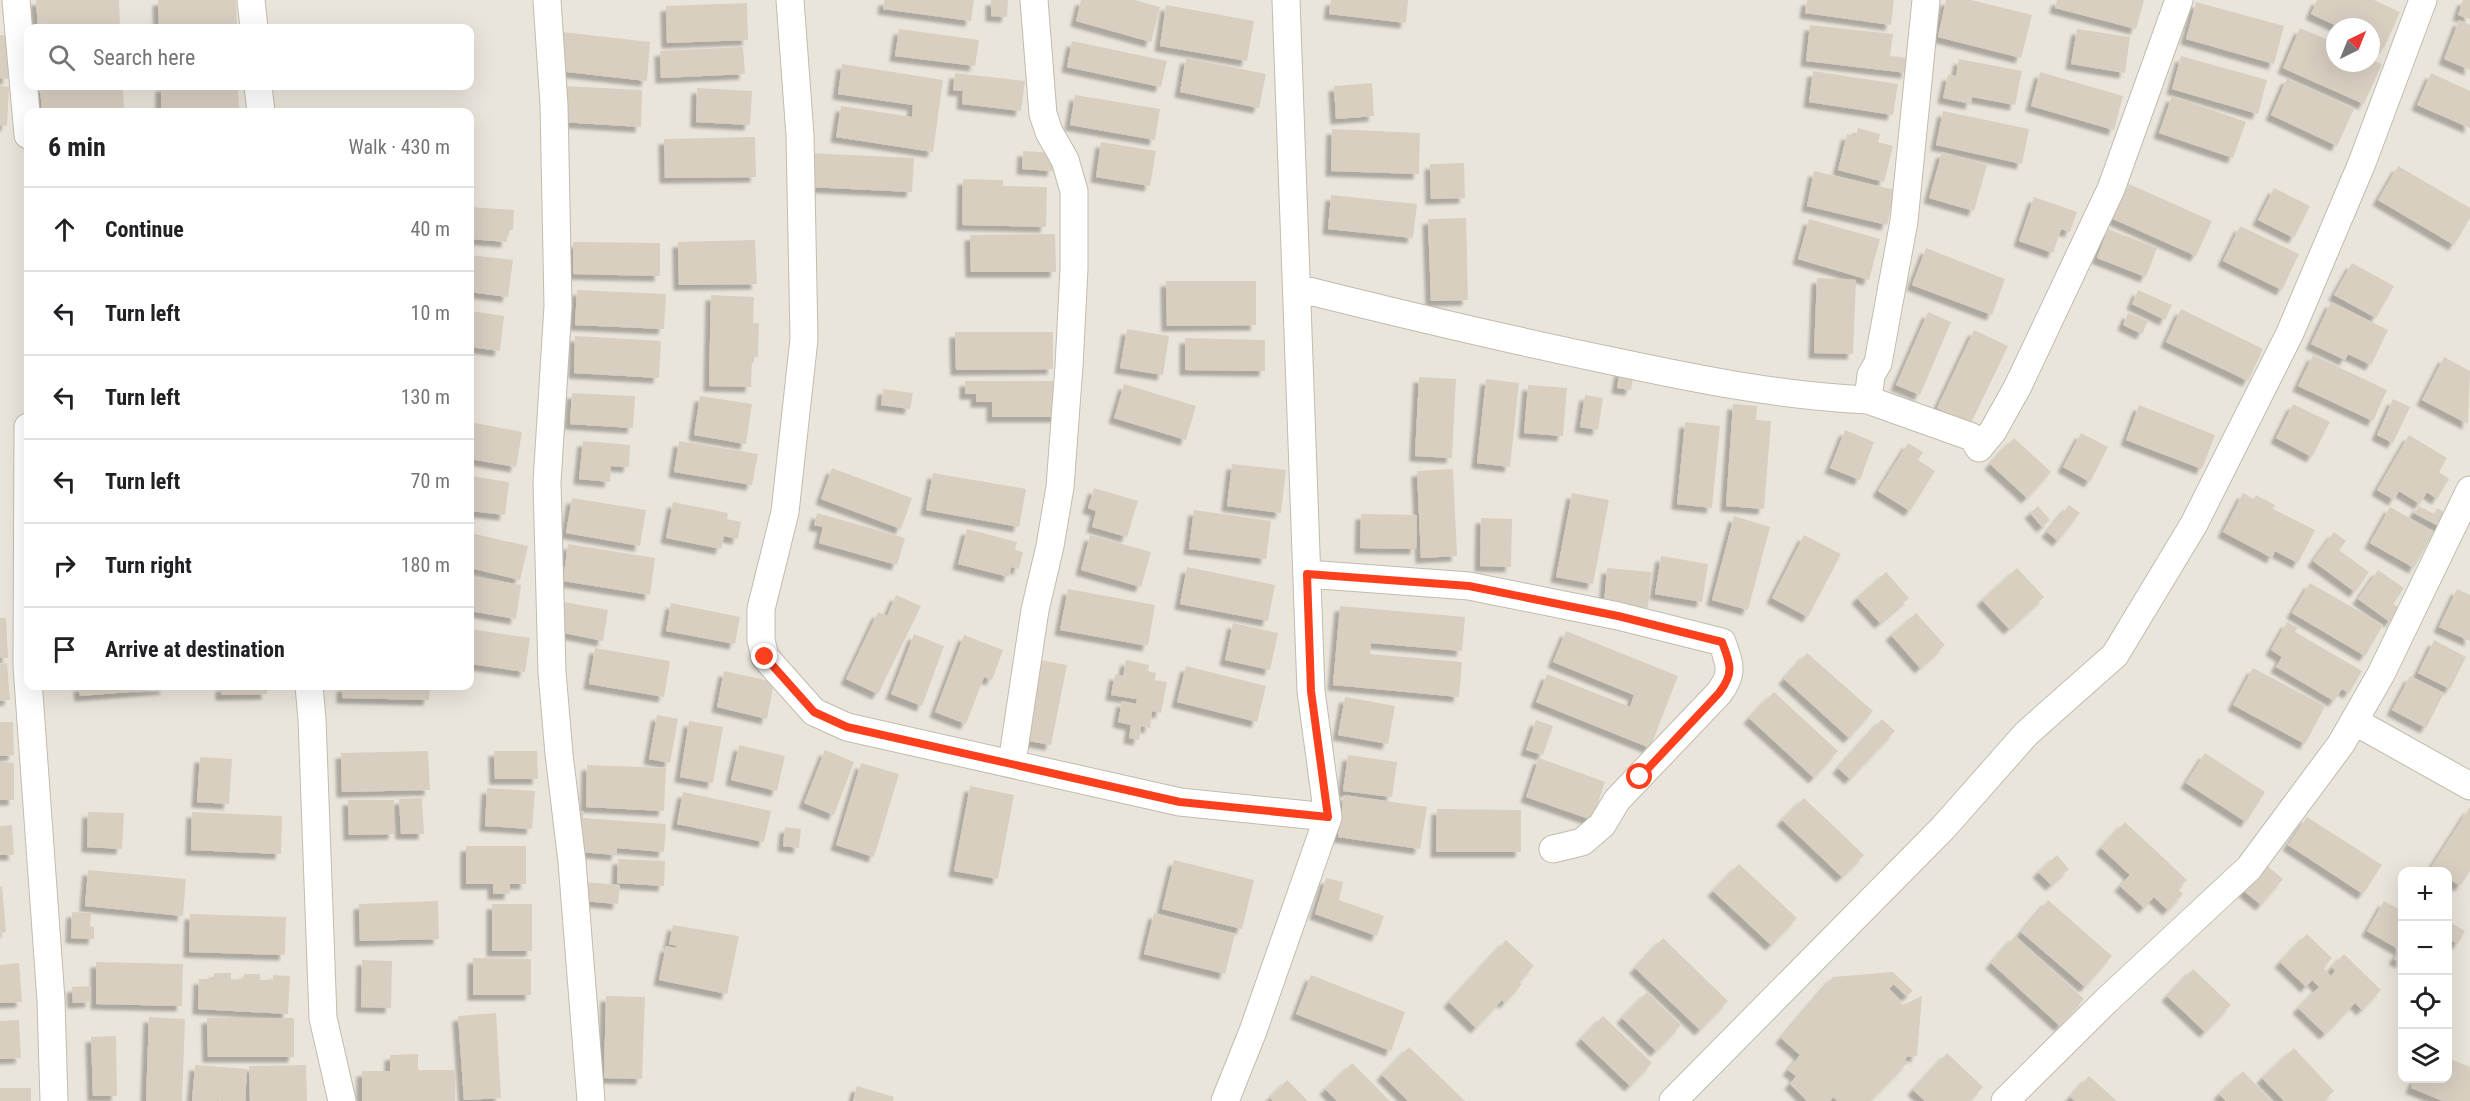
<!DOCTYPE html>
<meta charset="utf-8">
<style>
:root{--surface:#fff;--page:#f6f6f6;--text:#202124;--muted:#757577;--line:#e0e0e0}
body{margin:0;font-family:"Roboto Condensed",sans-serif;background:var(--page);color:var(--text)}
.controls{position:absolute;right:18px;bottom:18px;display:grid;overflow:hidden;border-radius:12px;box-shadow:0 6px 24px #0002}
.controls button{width:54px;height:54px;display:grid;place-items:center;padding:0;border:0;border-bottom:2px solid var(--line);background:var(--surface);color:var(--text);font:30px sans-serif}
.compass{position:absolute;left:2326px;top:18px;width:54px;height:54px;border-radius:50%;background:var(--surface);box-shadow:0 6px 24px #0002;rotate:43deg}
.stop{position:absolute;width:18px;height:18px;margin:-14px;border:4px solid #fc3f1d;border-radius:50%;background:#fff}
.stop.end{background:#fc3f1d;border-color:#fff;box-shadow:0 2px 6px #0008}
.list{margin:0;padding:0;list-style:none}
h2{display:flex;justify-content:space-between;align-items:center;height:78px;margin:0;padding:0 24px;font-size:26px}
h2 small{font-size:20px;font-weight:400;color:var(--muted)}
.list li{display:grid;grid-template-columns:39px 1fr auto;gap:18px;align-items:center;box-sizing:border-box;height:84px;padding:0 24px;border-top:2px solid var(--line)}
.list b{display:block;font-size:22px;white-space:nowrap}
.list em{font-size:20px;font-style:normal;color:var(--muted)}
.icon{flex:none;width:33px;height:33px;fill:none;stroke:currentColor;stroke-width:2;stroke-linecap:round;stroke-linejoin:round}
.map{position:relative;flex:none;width:2470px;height:1101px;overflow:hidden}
.search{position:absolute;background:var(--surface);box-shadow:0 6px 24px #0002;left:24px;top:24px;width:450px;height:66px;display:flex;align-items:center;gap:15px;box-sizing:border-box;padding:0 21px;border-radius:12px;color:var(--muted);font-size:22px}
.panel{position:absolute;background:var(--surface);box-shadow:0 6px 24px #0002;left:24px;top:108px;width:450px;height:582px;border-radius:12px}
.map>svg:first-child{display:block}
.residential{fill:#eae5da;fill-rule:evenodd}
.building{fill:#d8cfc1;filter:url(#shadow)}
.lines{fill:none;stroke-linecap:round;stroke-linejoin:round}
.minor-casing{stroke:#c2bbae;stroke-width:29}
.minor{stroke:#fff;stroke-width:27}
.route{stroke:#fc3f1d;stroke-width:8}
</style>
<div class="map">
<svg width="2470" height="1101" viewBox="0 0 2470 1101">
<defs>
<filter id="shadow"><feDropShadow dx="-5.5" dy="5.5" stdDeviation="1.5" flood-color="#0004"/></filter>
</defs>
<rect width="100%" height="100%" fill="#f6f3ec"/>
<!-- residential -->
<path class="residential" d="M0,0H2470V1101H0ZM2335,27H2371V63H2335ZM28,28H470V86H28ZM28,112H470V686H28ZM2402,872H2448V1078H2402Z"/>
<!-- building -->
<path class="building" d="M36,0H119L120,28H38Z
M158,0H236L237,28H159Z
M884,0H974L971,21L883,9Z
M991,0H1008L1007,17L991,16Z
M1081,0H1134L1160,7L1151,42L1076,21Z
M1331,0H1408L1406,23L1329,14Z
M1807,0H1894L1891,25L1805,13Z
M1946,0H1971L2032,15L2021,58L1938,37Z
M2057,0H2144L2136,29L2055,8Z
M2317,0H2374L2400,12L2384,48L2371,42V27H2339L2311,14Z
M2463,0H2470V19L2458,15Z
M2196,2L2284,26L2274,64L2186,39Z
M747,3L748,40L667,43L666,6Z
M1166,5L1254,21L1247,61L1160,46Z
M2459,20L2470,25V70L2444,59Z
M1810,25L1893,34L1890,56L1908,58L1907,73L1806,61Z
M2300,28L2335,43V63H2371V59L2382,64L2364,104L2283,68Z
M899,29L979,40L975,66L895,56Z
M2077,29L2130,37L2125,73L2071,64Z
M562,32L650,42L647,81L558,71Z
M0,35L11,36L8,79L0,78Z
M1072,41L1167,61L1161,87L1067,67Z
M743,47L745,74L661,78L660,51Z
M2181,56L2267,80L2258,114L2172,89Z
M1186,58L1266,74L1259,108L1180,92Z
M1959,59L2022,71L2015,105L1972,97L1971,104L1943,98L1948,75L1956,76Z
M842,64L943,80L933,152L836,137L841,106L912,117L913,105L838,94Z
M1813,71L1898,84L1893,115L1809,102Z
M2040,72L2123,96L2114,130L2031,106Z
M955,73L1025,81L1021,111L962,104L963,91L953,90Z
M2431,73L2470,91V128L2417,105Z
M2287,78L2354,109L2337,146L2271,115Z
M1372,83L1374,116L1336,119L1334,86Z
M0,86L9,87L7,126L0,125Z
M40,86H123L124,112H42Z
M161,86H238L239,112H161Z
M563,86L642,90L641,127L561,122Z
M697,88L752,91L750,125L696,122Z
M1075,95L1160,109L1155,140L1070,125Z
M2172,96L2246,122L2233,158L2159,133Z
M1943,111L2029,129L2022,164L1936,145Z
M1858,128L1880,134L1878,142L1893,146L1884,182L1838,170L1847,134L1856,136Z
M1332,129L1420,133L1419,174L1331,171Z
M755,137L756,177L665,178L664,139Z
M1101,142L1156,151L1150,186L1096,177Z
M1023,151L1054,153L1053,171L1022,169Z
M1942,152L1987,165L1974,211L1929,198Z
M809,153L914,158L912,192L808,187Z
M1464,163L1465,198L1431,199L1430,164Z
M2398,166L2470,208V218L2454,245L2378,200Z
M1814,171L1895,190L1887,225L1807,206Z
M963,179L1003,180V186L1047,187L1046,227L962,225Z
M2129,184L2212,221L2196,256L2113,219Z
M2274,188L2310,206L2294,238L2258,220Z
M1331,195L1417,204L1413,238L1328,229Z
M2034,197L2077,212L2070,232L2061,229L2053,253L2019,241Z
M470,207L514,210L513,230H507V242L470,239Z
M1466,218L1468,300L1431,301L1428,219Z
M1809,219L1880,239L1869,280L1798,259Z
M2240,226L2299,254L2282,290L2223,261Z
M2108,229L2157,248L2146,277L2097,258Z
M1055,234L1056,272H971L970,235Z
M755,240L757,284L679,285L678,242Z
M573,242L660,243V276L573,274Z
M1926,248L2005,279L1992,315L1912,285Z
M470,255L513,260L508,297L470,292Z
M2352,263L2394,286L2376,318L2334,295Z
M1817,278L1856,280L1853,354L1814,353Z
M1166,281H1256V325L1167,326Z
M577,290L666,294L664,329L575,325Z
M2138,290L2172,305L2165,320L2132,304Z
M711,295L754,297L753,323H759L758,357H752L751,387L709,386Z
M2331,302L2388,330L2371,365L2348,354L2345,360L2311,344Z
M2181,309L2263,349L2248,381L2166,342Z
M470,311L504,316L500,351L470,347Z
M1928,312L1951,322L1920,395L1896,385Z
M2128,313L2148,321L2142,334L2123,325Z
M1127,329L1169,336L1163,375L1120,368Z
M1974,330L2008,346L1970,425L1937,408Z
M955,332H1053V369L956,370Z
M575,336L661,341L659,378L574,373Z
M1185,338L1265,340V371L1185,370Z
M2313,355L2387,390L2373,421L2298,386Z
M2444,357L2470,371L2468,424L2422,400Z
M1620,370L1634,372L1631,390L1617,388Z
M1419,377L1456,379L1452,458L1415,456Z
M1486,379L1519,383L1510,467L1477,463Z
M965,381H1064V417H992V402H976V394H965Z
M1124,384L1196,406L1186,440L1114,418Z
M1528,385L1567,388L1563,436L1524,433Z
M883,389L913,393L910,409L881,405Z
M572,393L635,396L633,428L570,424Z
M1585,395L1603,398L1598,430L1580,427Z
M700,396L752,404L746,444L694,435Z
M2393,399L2410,407L2393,443L2377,435Z
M1733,404L1757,406L1756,420L1771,421L1764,509L1726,506Z
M2293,404L2330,422L2312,457L2276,438Z
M2139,405L2215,435L2202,469L2126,440Z
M470,422L522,432L516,467L470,459Z
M1685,422L1720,426L1712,508L1677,504Z
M1845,430L1874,442L1860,480L1830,468Z
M2081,433L2108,447L2090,482L2063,467Z
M2409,435L2447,458L2439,472L2449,479L2437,499L2427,492L2420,504L2399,491L2394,500L2377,490Z
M2014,438L2051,472L2027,498L1990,464Z
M583,441L630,445L629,467L611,466L610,482L579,479Z
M679,441L758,454L752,485L674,472Z
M1908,443L1923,452L1918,460L1935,471L1910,511L1878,491Z
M1232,464L1286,470L1281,513L1227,506Z
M832,468L912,498L901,529L821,499Z
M1453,469L1457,556L1421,558L1417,471Z
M933,473L1026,489L1019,527L926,510Z
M470,476L509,482L505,515L470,511Z
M1094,488L1138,501L1127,537L1092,527L1096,511L1088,508Z
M1572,493L1609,500L1593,584L1556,577Z
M2243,493L2254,499L2256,495L2275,505L2273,509L2315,530L2298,563L2275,551L2272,558L2223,532Z
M572,498L646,510L640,546L566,533Z
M673,502L728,513L727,519L741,522L738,539L724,536L721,549L666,538Z
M2069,505L2080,513L2058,541L2047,532Z
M2038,506L2050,520L2042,527L2030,513Z
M2419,506L2434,514L2437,508L2453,517L2446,530L2414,513Z
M2390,507L2434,532L2414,568L2370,543Z
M1194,510L1271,521L1266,559L1189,549Z
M817,513L905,538L897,565L819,543L823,527L814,525Z
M1361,514L1417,515L1416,549L1360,548Z
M1734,516L1770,527L1748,610L1712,600Z
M1481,518L1512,519L1511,567L1480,566Z
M967,529L1017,542L1015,550L1023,552L1019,569L1011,567L1009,577L958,564Z
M2334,532L2346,541L2339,550L2369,572L2355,592L2313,561Z
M470,533L528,546L520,580L470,568Z
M1090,535L1151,552L1141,587L1081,570Z
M1804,535L1841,554L1808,617L1772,598Z
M568,544L655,558L650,595L563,581Z
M1661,556L1708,564L1702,602L1655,594Z
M1187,567L1275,585L1268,621L1180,604Z
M1607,568L1651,572L1648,608L1604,604Z
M2017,568L2044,597L2009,629L1982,600Z
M2378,570L2404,588L2393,604L2400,608L2390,622L2358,599Z
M1886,572L1909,598L1880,623L1857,598Z
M470,576L521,585L516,619L470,611Z
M2310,583L2383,625L2365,656L2292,613Z
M1068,589L1155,605L1148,646L1060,630Z
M2457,589L2470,595V641L2439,627Z
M896,595L921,606L878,694L846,679L878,612L887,616Z
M564,602L608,610L603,641L559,632Z
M671,603L740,617L735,644L666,631Z
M1340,606L1465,617L1462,651L1371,643L1370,654L1462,662L1459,697L1333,685Z
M1916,613L1945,645L1920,668L1891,635Z
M0,618H6L8,658H0Z
M2287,622L2298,628L2295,632L2362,671L2349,693L2342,689L2334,701L2276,667L2282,657L2271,650Z
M1233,623L1278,633L1270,670L1225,660Z
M470,629L530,638L525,672L470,664Z
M1566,631L1678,676L1650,748L1536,702L1547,674L1630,707L1634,695L1553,662Z
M914,634L944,646L922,706L891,694Z
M964,635L1003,650L992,680L984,677L966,724L935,712Z
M2434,640L2466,657L2450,689L2418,673Z
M595,648L670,661L664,697L589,684Z
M1807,653L1873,711L1849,738L1784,679Z
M1034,659L1067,665L1051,745L1018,739Z
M1126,660L1149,665L1148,671L1156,673L1155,680L1167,682L1161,713L1152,711L1150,728L1141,726L1139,740L1129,738L1131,725L1118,722L1122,701L1136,704L1137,699L1111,695L1115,674L1123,676Z
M7,663L10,700L0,701V664Z
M1186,666L1266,686L1257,722L1177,702Z
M2253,668L2325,706L2305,744L2233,705Z
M724,671L774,682L767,719L717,707Z
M2410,676L2444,693L2426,728L2392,710Z
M79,686H165L166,689L80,696Z
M221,686H267V694L221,695Z
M342,686H430L429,700L342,698Z
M1774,692L1838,751L1814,778L1749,718Z
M1345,697L1395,706L1388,744L1338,735Z
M657,715L678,719L670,763L649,759Z
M1882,719L1895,731L1850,779L1838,768Z
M1536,720L1553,726L1543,755L1526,750Z
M689,721L723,727L713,783L680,777Z
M0,722H13L14,755L0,756Z
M739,745L785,756L777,791L731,780Z
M825,750L854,762L834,815L804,803Z
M428,751L430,790L342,792L341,753Z
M494,751H537L538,779H495Z
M2205,753L2265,792L2246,822L2186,783Z
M1348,755L1397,762L1392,797L1343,791Z
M200,757L232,759L229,804L197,802Z
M1539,758L1605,782L1592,820L1526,797Z
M0,762L14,763V800H0Z
M861,763L899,774L874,857L836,845Z
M587,765L666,768L664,811L586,807Z
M970,786L1014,795L998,879L954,871Z
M487,788L535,791L532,829L485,826Z
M683,792L771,811L764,842L677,824Z
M1344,795L1427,807L1420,849L1338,837Z
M422,798L424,834H401L399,799Z
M1804,798L1864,855L1842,877L1782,820Z
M348,800H394V834L349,835Z
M2470,807V871L2460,886L2448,878V872H2428Z
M1437,809L1521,810V852H1436Z
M571,811H584L583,818L666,824L664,852L617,848V855L579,852Z
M88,812L124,813L122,849L87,847Z
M192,812L282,816L281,854L191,850Z
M2307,817L2382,865L2363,894L2288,845Z
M2125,822L2187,880L2178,889L2183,894L2168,910L2154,897L2144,908L2120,886L2130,875L2101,848Z
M12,825L14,855H0V826Z
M785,827L801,829L799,848L783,846Z
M466,846H526V884H510V894H493V884H466Z
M2057,855L2069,869L2051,885L2038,872Z
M618,859L665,861L664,886L617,883Z
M1174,860L1254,880L1242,929L1162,909Z
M1739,864L1797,918L1771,945L1713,891Z
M2266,865L2283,879L2261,905L2244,891Z
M88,870L186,879L183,916L85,906Z
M1326,878L1343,882L1339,900L1384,916L1377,936L1315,914Z
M585,882L620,885L618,904L583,901Z
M2,886L6,932L0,933V887Z
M2048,900L2112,956L2085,987L2021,932Z
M438,901L439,939L360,941L359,904Z
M2384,901L2402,911V963L2394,959L2400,950L2367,931Z
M492,904H532V951H492Z
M72,912L91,913L90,926L94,927V939L71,938Z
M1154,913L1235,934L1225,974L1144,954Z
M190,914L286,917L285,955L189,952Z
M2448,921L2465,931L2458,944L2451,940L2448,946Z
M673,925L739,936L727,994L659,980L666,946L676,948L677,946L669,944Z
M2307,934L2332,958L2323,968L2331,976L2335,971L2332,967L2344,954L2381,990L2362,1010L2355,1003L2325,1034L2298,1008L2319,987L2312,980L2306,987L2280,962Z
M2015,936L2084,999L2060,1026L1991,963Z
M1663,938L1728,1001L1700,1030L1635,968Z
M1506,940L1534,966L1519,982L1522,984L1505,1003L1502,1000L1476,1028L1449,1002Z
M473,958L531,959V995H473Z
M362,960L392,961L391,1008L361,1007Z
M96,962L183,964L182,1006L96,1004Z
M19,963L22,1002L0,1003V965Z
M2193,969L2231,1005L2205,1032L2167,996Z
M1893,972L1913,991L1907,996L1894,984L1889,989L1903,1005L1922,996L1917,1056L1907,1057L1905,1060L1908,1062L1870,1101H1837L1833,1097L1830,1101H1807L1790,1084L1796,1076L1788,1070L1800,1055L1781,1038L1833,977Z
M214,973H231V979L243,980L244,974H260V980H273V975L290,976L288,1014L198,1009L199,979H214Z
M1311,975L1405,1012L1391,1051L1296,1014Z
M90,986L91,1002L73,1003L72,987Z
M1647,992L1681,1025L1656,1051L1622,1018Z
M606,996L645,997L642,1079L604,1078Z
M496,1013L501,1098L464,1100L458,1016Z
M1603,1016L1652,1063L1630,1086L1581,1039Z
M149,1017L185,1019L182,1101H146Z
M207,1018H294V1057H208Z
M19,1020L21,1058L0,1059V1021Z
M116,1036L117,1096H93L91,1037Z
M1409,1047L1465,1101H1408L1382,1075Z
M2294,1048L2334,1091L2323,1101H2284L2262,1078Z
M1947,1053L1983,1087L1970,1101H1925L1913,1090Z
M418,1054V1070H455V1101H362V1071H390V1055Z
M2448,1058L2470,1067V1101H2443L2411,1088L2415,1078H2448Z
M1352,1063L1390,1101H1337L1325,1089Z
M195,1065L247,1069L245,1101H218L217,1098V1101H192Z
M306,1065L307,1101H250L249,1066Z
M2243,1071L2271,1101H2226L2219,1094Z
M2089,1076L2117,1101H2075L2070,1097Z
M1287,1080L1308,1101H1273L1270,1098Z
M857,1086L894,1097L893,1101H853Z
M0,1088H31V1101H0Z"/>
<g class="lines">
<defs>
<path id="minor" d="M16,0L28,135
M251,0L254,28
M547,0L554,105L558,306L547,482L552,672L559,754L572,862L591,1101
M790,0L800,135L804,339L785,512L761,609V640L765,657L814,712L847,727L1180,802L1328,817
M258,86L261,112
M1297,288C1401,314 1506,339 1612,361C1696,379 1781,396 1868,400L1871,375L1878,363L1904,221L1926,0
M1868,400L1972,437L1979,448L1993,431L2018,386L2111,189L2179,0
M28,427L27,666L51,1000L54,1101
M1307,574L1469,586L1618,616L1722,642C1730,665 1734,673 1719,693L1617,800L1602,825L1582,842L1553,849
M309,686L312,719L323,1018L342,1101
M2354,721L2470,786
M1012,763L1035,610L1050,546L1060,487L1069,366L1074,269V191L1065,160L1049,132L1043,114L1034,0
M1225,1101L1253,1031L1328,817L1311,691L1286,0
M1673,1101L1943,828L2026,734L2115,655L2194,524L2290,333L2362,163L2423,0
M2005,1101L2107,1000L2249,868L2341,744L2381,674L2470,490"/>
</defs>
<!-- minor casing -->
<use href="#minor" class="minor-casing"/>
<!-- minor -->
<use href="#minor" class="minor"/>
</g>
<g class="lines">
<!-- route -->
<path class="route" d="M765,657L814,712L847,727L1180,802L1328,817L1311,691L1307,574L1469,586L1618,616L1722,642C1731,665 1734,673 1719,693L1640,777"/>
</g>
</svg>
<div class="controls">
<button>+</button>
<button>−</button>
<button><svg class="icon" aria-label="locate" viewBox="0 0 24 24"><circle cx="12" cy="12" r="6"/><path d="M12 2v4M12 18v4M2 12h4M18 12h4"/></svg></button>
<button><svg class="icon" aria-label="layers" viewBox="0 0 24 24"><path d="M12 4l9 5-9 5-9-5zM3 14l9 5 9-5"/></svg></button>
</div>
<svg class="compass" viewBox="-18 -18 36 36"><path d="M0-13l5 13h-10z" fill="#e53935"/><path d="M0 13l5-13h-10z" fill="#757577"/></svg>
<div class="stop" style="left:1640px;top:777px"></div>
<div class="stop end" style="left:765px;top:657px"></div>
<div class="search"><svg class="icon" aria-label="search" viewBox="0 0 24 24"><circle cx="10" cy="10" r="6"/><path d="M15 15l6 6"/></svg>Search here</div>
<section class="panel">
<h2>6 min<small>Walk · 430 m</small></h2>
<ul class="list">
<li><svg class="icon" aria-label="ahead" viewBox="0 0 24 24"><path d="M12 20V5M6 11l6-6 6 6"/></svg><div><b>Continue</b></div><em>40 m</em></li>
<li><svg class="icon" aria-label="left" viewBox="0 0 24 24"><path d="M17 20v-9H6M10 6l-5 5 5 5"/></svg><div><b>Turn left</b></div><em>10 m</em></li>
<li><svg class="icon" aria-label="left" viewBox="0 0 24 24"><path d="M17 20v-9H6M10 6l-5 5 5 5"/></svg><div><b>Turn left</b></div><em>130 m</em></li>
<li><svg class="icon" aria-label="left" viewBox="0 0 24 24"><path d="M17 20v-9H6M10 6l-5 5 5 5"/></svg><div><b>Turn left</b></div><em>70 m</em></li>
<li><svg class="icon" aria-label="right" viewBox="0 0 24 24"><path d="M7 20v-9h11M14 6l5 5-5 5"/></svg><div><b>Turn right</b></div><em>180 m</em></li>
<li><svg class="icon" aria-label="arrive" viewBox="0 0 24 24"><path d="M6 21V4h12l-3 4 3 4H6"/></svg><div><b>Arrive at destination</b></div></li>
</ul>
</section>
</div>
